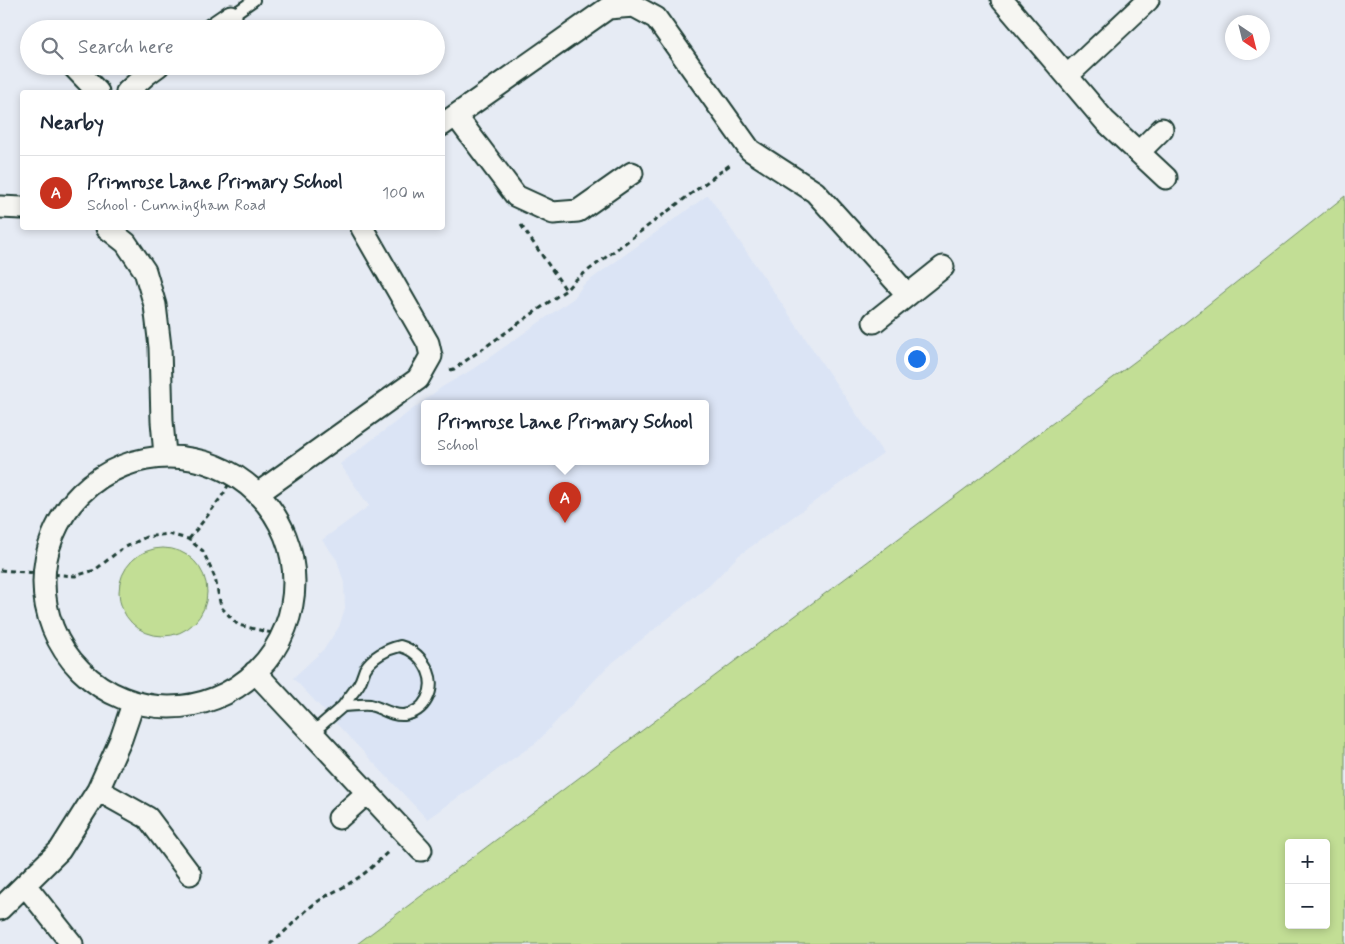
<!DOCTYPE html>
<meta charset="utf-8">
<style>
:root{--surface:#fff;--page:#f2f2f3;--text:#1f2937;--muted:#747a83;--line:#e0e1e3;--accent:#c8321e}
body{margin:0;font-family:Mynerve,sans-serif;background:var(--page);color:var(--text)}
.controls{position:absolute;right:15px;bottom:15px;display:grid;overflow:hidden;border-radius:5px;box-shadow:0 2px 8px #0003}
.controls button{width:45px;height:45px;display:grid;place-items:center;padding:0;border:0;border-bottom:1px solid var(--line);background:var(--surface);color:var(--text);font:25px sans-serif}
.compass{position:absolute;left:1225px;top:15px;width:45px;height:45px;border-radius:50%;background:var(--surface);box-shadow:0 2px 8px #0003;rotate:145deg}
.you{position:absolute;left:916px;top:358px;width:18px;height:18px;margin:-12px;border:4px solid #fff;border-radius:50%;background:#1a73e8;box-shadow:0 0 0 8px #1a73e833}
.badge{display:grid;place-items:center;width:32px;height:32px;border-radius:50%;background:var(--accent);color:#fff;font-size:16px;font-weight:700}
.pin{position:absolute;translate:-50% -41px;filter:drop-shadow(0 1px 2px #0008)}
.pin::after{content:'';position:absolute;top:26px;width:18px;height:15px;background:inherit;clip-path:polygon(0 0,100% 0,50% 100%)}
.popup{position:absolute;left:421px;top:400px;width:288px;height:65px;box-sizing:border-box;display:grid;place-content:center;border-radius:5px;background:var(--surface);filter:drop-shadow(0 1px 4px #0005);font-size:16px;white-space:nowrap;color:var(--muted)}
.popup b{font-size:19px;color:var(--text)}
.popup::after{content:'';position:absolute;left:50%;top:100%;margin-left:-10px;border:10px solid transparent;border-top-color:var(--surface)}
.list{margin:0;padding:0;list-style:none}
h2{display:flex;justify-content:space-between;align-items:center;height:65px;margin:0;padding:0 20px;font-size:21px}
h2 small{font-size:16px;font-weight:400;color:var(--muted)}
.list li{display:grid;grid-template-columns:32px 1fr auto;gap:15px;align-items:center;box-sizing:border-box;height:75px;padding:0 20px;border-top:1px solid var(--line)}
.list b{display:block;font-size:19px;white-space:nowrap}
.list p{margin:0;font-size:16px;white-space:nowrap;color:var(--muted)}
.list em{font-size:16px;font-style:normal;color:var(--muted)}
.icon{flex:none;width:28px;height:28px;fill:none;stroke:currentColor;stroke-width:2;stroke-linecap:round;stroke-linejoin:round}
.map{position:relative;flex:none;width:1345px;height:944px;overflow:hidden}
.search{position:absolute;background:var(--surface);box-shadow:0 2px 8px #0003;left:20px;top:20px;width:425px;height:55px;display:flex;align-items:center;gap:12px;box-sizing:border-box;padding:0 18px;border-radius:28px;color:var(--muted);font-size:19px}
.panel{position:absolute;background:var(--surface);box-shadow:0 2px 8px #0003;left:20px;top:90px;width:425px;height:140px;border-radius:5px}
.map>svg:first-child{display:block}
.built{fill:#dbe4f5;fill-rule:evenodd}
.green{fill:#c2de95;stroke:#708e64;fill-rule:evenodd}
.lines{fill:none;stroke-linecap:round;stroke-linejoin:round}
.service-casing{stroke:#1f3d34;stroke-width:14}
.minor-casing{stroke:#1f3d34;stroke-width:25}
.path{stroke:#1f3d34;stroke-width:3;stroke-dasharray:5 4;stroke-linecap:butt}
.service{stroke:#f6f6f2;stroke-width:10}
.minor{stroke:#f6f6f2;stroke-width:21}
</style>
<div class="map">
<svg width="1345" height="944" viewBox="0 0 1345 944">
<rect width="100%" height="100%" fill="#e6ebf4"/>
<filter id="ink" filterUnits="userSpaceOnUse"><feTurbulence type="fractalNoise" baseFrequency=".02" numOctaves="2"/><feDisplacementMap in="SourceGraphic" scale="10" xChannelSelector="R" yChannelSelector="G"/><feConvolveMatrix kernelMatrix="1 2 1 2 8 2 1 2 1" color-interpolation-filters="sRGB"/></filter>
<g filter="url(#ink)">
<!-- built -->
<path class="built" d="M708,195L883,453L738,556L710,585L607,667L537,742L427,819L293,678L324,649L339,627L345,608L344,583L337,560L322,540L369,506L340,464L442,387L473,369L574,298L583,285ZM425,404H705V462H425Z"/>
<!-- green -->
<path class="green" d="M1345,196V944H357L1161,342ZM1289,843H1326V925H1289Z
M119 592a44 44 0 1 1 88 0a44 44 0 1 1-88 0Z"/>
<g class="lines">
<defs>
<path id="service" d="M231,16L254,0
M400,646C414,650 422,658 428,671C436,690 425,712 404,715C391,716 382,708 370,705C361,704 352,706 343,706C348,698 354,692 359,684C362,679 363,674 365,669C372,657 387,649 400,646Z
M312,733L343,706"/>
<path id="minor" d="M1002,0L1067,76L1148,0
M212,29L231,16
M73,66L98,92
M1067,76L1105,121L1166,178
M127,92L147,74L158,66
M456,116L516,196L553,213L578,211L632,173
M442,125L608,8L634,6L656,18L750,150L815,192L908,295
M1139,152L1162,129
M0,207L22,208
M107,228L126,243L145,271L155,305L160,347L162,421L165,455
M874,322L943,267
M44 582a125 125 0 1 1 250 0a125 125 0 1 1-250 0Z
M260,492L418,379L431,356L428,343L362,228
M255,672L421,850
M98,790L148,818L190,874
M339,818L367,793
M25,885L72,944
M0,909L60,850L98,790L121,739L133,704"/>
</defs>
<!-- service casing -->
<use href="#service" class="service-casing"/>
<!-- minor casing -->
<use href="#minor" class="minor-casing"/>
<!-- path -->
<path class="path" d="M521,225L566,290
M450,370L454,369L566,290L574,281L731,164
M189,539L208,515L224,493L235,472
M0,570L75,576L95,570L120,550L146,537L168,534L188,539L203,551L215,578L221,607L238,625L280,635
M270,944C286,932 298,917 313,905C327,894 340,890 353,881C367,873 378,861 389,851"/>
<!-- service -->
<use href="#service" class="service"/>
<!-- minor -->
<use href="#minor" class="minor"/>
</g>
</g>
</svg>
<div class="controls">
<button>+</button>
<button>−</button>
</div>
<svg class="compass" viewBox="-18 -18 36 36"><path d="M0-13l5 13h-10z" fill="#e53935"/><path d="M0 13l5-13h-10z" fill="#747a83"/></svg>
<div class="you"></div>
<div class="pin badge" style="left:565px;top:523px">A</div>
<div class="popup"><b>Primrose Lane Primary School</b>School</div>
<div class="search"><svg class="icon" aria-label="search" viewBox="0 0 24 24"><circle cx="10" cy="10" r="6"/><path d="M15 15l6 6"/></svg>Search here</div>
<section class="panel">
<h2>Nearby<small></small></h2>
<ul class="list">
<li><span class="badge">A</span><div><b>Primrose Lane Primary School</b><p>School · Cunningham Road</p></div><em>100 m</em></li>
</ul>
</section>
</div>
